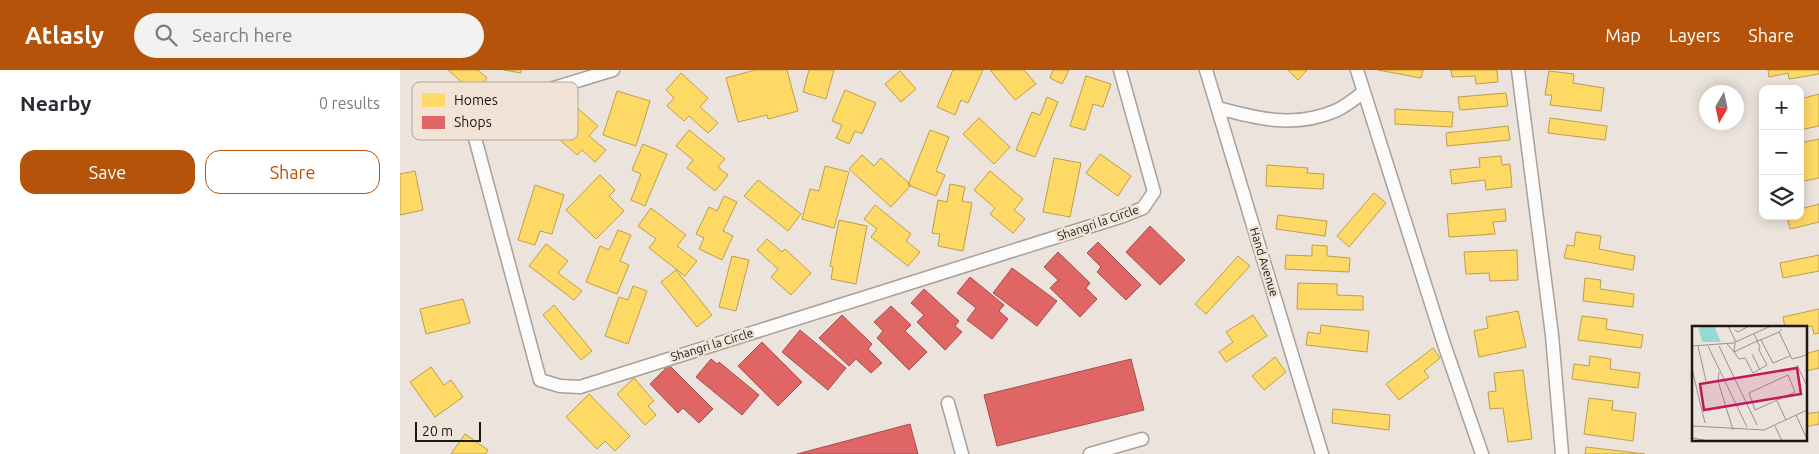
<!DOCTYPE html>
<meta charset="utf-8">
<style>
:root{--surface:#fff;--page:#f2f2f3;--text:#2b2b33;--muted:#7c7c81;--line:#e1e1e2;--accent:#b45309}
body{margin:0;font-family:Ubuntu,sans-serif;background:var(--page);color:var(--text)}
.controls{position:absolute;right:15px;top:15px;display:grid;overflow:hidden;border-radius:10px;box-shadow:0 2px 12px #0003}
.controls button{width:45px;height:45px;display:grid;place-items:center;padding:0;border:0;border-bottom:1px solid var(--line);background:var(--surface);color:var(--text);font:25px sans-serif}
.compass{position:absolute;left:1299px;top:15px;width:45px;height:45px;border-radius:50%;background:var(--surface);box-shadow:0 2px 12px #0003;rotate:189deg}
.scale{position:absolute;left:15px;bottom:12px;width:66px;box-sizing:border-box;padding-left:5px;border:2px solid #1c1713;border-top:0;font-size:14px;line-height:18px;white-space:nowrap;color:#1c1713;-webkit-text-stroke:4px #f1e3d6;paint-order:stroke}
.list{margin:0;padding:0;list-style:none}
h2{display:flex;justify-content:space-between;align-items:center;height:65px;margin:0;padding:0 20px;font-size:21px}
h2 small{font-size:16px;font-weight:400;color:var(--muted)}
.actions{display:flex;gap:10px;padding:15px 20px}
.actions a{flex:1;padding:11px 0;border:1px solid var(--accent);border-radius:15px;text-align:center;font-size:18px;color:var(--accent)}
.actions .main{background:var(--accent);color:#fff}
.icon{flex:none;width:28px;height:28px;fill:none;stroke:currentColor;stroke-width:2;stroke-linecap:round;stroke-linejoin:round}
.map{position:relative;flex:none;width:1419px;height:384px;overflow:hidden}
header{display:flex;align-items:center;gap:30px;box-sizing:border-box;height:70px;padding:0 25px;background:var(--accent);color:#fff}
header strong{font-size:24px}
nav{display:flex;gap:28px;margin-inline-start:auto;font-size:18px}
.search{width:350px;height:45px;background:var(--page);display:flex;align-items:center;gap:12px;box-sizing:border-box;padding:0 18px;border-radius:28px;color:var(--muted);font-size:19px}
main{display:flex}
aside{flex:1;background:var(--surface)}
.map>svg:first-child{display:block}
.homes{fill:#ffd966;stroke:#bb9f4d}
.shops{fill:#e06666;stroke:#a54e4d}
.lines{fill:none;stroke-linecap:round;stroke-linejoin:round}
.service-casing{stroke:#a7a09b;stroke-width:15}
.service{stroke:#fcfbfa;stroke-width:12}
.labels{text-anchor:middle;stroke-width:5;stroke-linejoin:round;paint-order:stroke}
.street-label{font-size:12px;fill:#1c1713;stroke:#f1e3d6}
.inset-road{fill:none;stroke:#98918c;stroke-width:1}
.view{fill:#c2185b;fill-opacity:0.15;stroke:#c2185b;stroke-width:2.5}
.inset-edge{fill:none;stroke:#1c1713;stroke-width:2.5}
.key{fill:#f1e3d6;stroke:#b1a69c;stroke-width:1}
.key-label{font-size:14px;fill:#1c1713}
</style>
<header>
<strong>Atlasly</strong>
<div class="search"><svg class="icon" aria-label="search" viewBox="0 0 24 24"><circle cx="10" cy="10" r="6"/><path d="M15 15l6 6"/></svg>Search here</div>
<nav><a>Map</a><a>Layers</a><a>Share</a></nav>
</header>
<main>
<aside>
<h2>Nearby<small>0 results</small></h2>
<ul class="list">
</ul>
<div class="actions"><a class="main">Save</a><a>Share</a></div>
</aside>
<div class="map">
<svg width="1419" height="384" viewBox="0 0 1419 384">
<rect width="100%" height="100%" fill="#ebe3dc"/>
<!-- homes -->
<path class="homes" d="M48,0H78L87,8L74,23Z
M104,0H121V3Z
M355,0H387L398,41L368,49L367,45L338,52L326,8Z
M409,0H434L426,29L403,22Z
M553,0H583L568,33L561,30L555,45L537,37Z
M590,0H624L636,14L615,30Z
M653,0H669L662,14L650,8Z
M888,0H907L898,10Z
M978,0H1023L1021,8Z
M1051,0H1097L1098,12L1076,14L1075,6L1052,7Z
M1368,0H1419V4L1389,9L1388,3L1369,7Z
M500,1L516,19L501,32L485,14Z
M1149,1L1174,4L1173,13L1204,18L1201,41L1150,35L1152,25H1145Z
M281,3L308,28L300,37L318,53L308,63L289,46L284,51L267,36L274,28L266,20Z
M686,6L711,14L703,37L693,34L685,60L670,56Z
M445,20L476,33L462,64L455,61L449,74L436,68L442,55L432,51Z
M217,21L250,31L236,76L203,65Z
M1106,23L1108,36L1060,40L1058,27Z
M1419,24V56L1400,60V29Z
M647,27L658,32L635,87L616,80L632,42L640,45Z
M168,30L198,56L189,66L206,80L195,92L182,80L177,85L161,71L168,62L153,49Z
M995,39L1053,42L1052,57L995,54Z
M579,48L610,77L594,94L563,64Z
M1150,48L1207,56L1205,70L1148,63Z
M1108,56L1110,70L1047,76L1046,63Z
M289,60L325,89L318,97L328,105L315,121L287,98L293,90L276,76Z
M530,60L549,67L536,101L545,105L536,126L508,115Z
M1419,69V108L1400,112V73Z
M243,74L267,84L245,136L231,130L241,104L232,100Z
M700,84L731,106L718,126L686,103Z
M462,85L474,96L481,88L511,115L491,137L449,99Z
M1101,86L1102,95L1110,94L1112,117L1086,120L1085,110L1052,114L1050,100L1080,97L1079,88Z
M654,88L681,93L670,147L643,142Z
M867,95L908,98L907,103L924,104L923,119L866,116Z
M425,96L449,102L434,158L402,149L410,119L419,121Z
M15,101L23,140L0,145V104Z
M590,101L623,129L614,140L625,149L613,163L590,144L595,138L574,120Z
M200,105L215,120L209,126L224,141L196,169L166,140Z
M358,110L401,144L388,161L344,126Z
M550,114L565,117L562,131L572,133L563,181L538,176L540,164L532,163L538,130L547,132Z
M135,115L164,125L152,164L140,161L135,175L118,170Z
M974,123L986,133L949,177L937,166Z
M324,126L337,132L323,161L333,166L322,190L299,179L304,168L296,164L309,137L317,141Z
M1419,134V152L1390,159L1387,146H1400V139Z
M475,135L511,164L506,171L520,182L508,196L471,167L477,159L464,149Z
M251,138L286,165L277,176L297,191L285,206L249,178L256,169L238,156Z
M1105,139L1106,151L1093,152L1095,164L1049,167L1047,144Z
M878,145L927,151L925,166L876,159Z
M439,150L467,156L456,214L431,209L433,197L430,196Z
M218,160L231,165L220,191L229,195L217,224L186,212L200,176L209,180Z
M1176,162L1201,166L1199,179L1235,186L1233,200L1164,188L1167,175L1174,176Z
M367,169L382,182L385,179L411,203L391,225L371,207L378,199L357,180Z
M146,174L168,191L158,203L182,221L174,230L129,196Z
M912,175L927,176V186L950,188L949,202L885,199L886,185L912,186Z
M1117,180L1118,210L1090,211L1089,203L1066,204L1064,182Z
M1419,185V201L1383,208L1380,193Z
M332,186L349,190L336,241L319,237Z
M838,186L850,196L806,244L795,234Z
M276,200L312,245L297,257L261,212Z
M1185,208L1201,210L1200,219L1234,224L1233,237L1183,231Z
M898,213L937,214V225L963,226V240L897,239Z
M233,216L247,221L228,274L205,266L219,227L228,230Z
M63,229L70,253L26,264L20,239Z
M154,235L192,281L181,290L143,245Z
M1419,239V263L1414,264L1412,256L1385,258L1383,247Z
M1118,241L1126,277L1079,287L1074,261L1088,258L1086,247Z
M853,245L867,266L826,292L819,282L833,272L826,262Z
M1182,246L1207,249L1206,259L1243,265L1241,278L1178,270Z
M921,255L969,261L967,282L906,275L908,262L920,264Z
M1033,278L1040,288L1024,301L1029,307L999,330L986,314Z
M1419,280V298L1406,301L1405,284Z
M1190,286L1211,289L1210,299L1240,303L1238,318L1172,309L1174,294L1189,296Z
M875,287L886,302L864,320L852,306Z
M31,297L44,315L51,310L63,327L35,347L10,312Z
M1123,300L1132,369L1108,372L1103,338L1090,339L1088,322L1096,321L1094,303Z
M234,308L254,331L248,336L256,345L245,355L217,324Z
M189,324L230,366L215,381L205,371L197,379L166,347Z
M1189,328L1213,331L1212,340L1236,343L1233,371L1184,364Z
M933,339L990,345L989,360L932,353Z
M1419,342V354L1405,357V344Z
M65,364L88,380L86,384H51Z
M1186,377L1245,384H1185Z"/>
<!-- shops -->
<path class="shops" d="M750,156L785,190L760,215L726,182Z
M698,172L741,215L726,230L697,202L701,197L687,183Z
M658,182L690,213L686,218L697,229L680,247L650,218L658,210L644,197Z
M612,198L657,231L637,256L593,223Z
M570,207L604,235L599,241L608,249L592,269L567,250L576,238L557,223Z
M524,219L559,251L555,256L562,262L545,280L517,252L524,245L511,233Z
M491,236L511,255L505,261L527,282L509,300L477,268L483,261L474,252Z
M442,245L472,274L468,279L482,293L471,303L456,289L449,296L419,268Z
M400,260L446,298L428,320L382,282Z
M362,272L402,312L378,336L338,296Z
M311,289L317,294L319,292L359,325L342,345L296,307Z
M731,289L744,340L597,376L584,325Z
M269,295L313,339L299,353L283,338L278,343L250,314Z
M510,354L518,384H397Z"/>
<g class="lines">
<defs>
<path id="service" d="M213,0L104,33L82,42L72,57L140,310L160,316L180,317L723,146L743,138L754,122L720,0
M806,0L922,384
M957,0L1043,271L1082,384
M1118,0L1152,265L1162,384
M818,38C858,49 895,58 935,41C945,37 955,28 964,22
M548,333L562,384
M690,384L742,369"/>
</defs>
<!-- service casing -->
<use href="#service" class="service-casing"/>
<!-- service -->
<use href="#service" class="service"/>
</g>
<g class="labels">
<!-- street labels -->
<g class="street-label">
<text transform="translate(698 153) rotate(-19)" y="4">Shangri la Circle</text>
<text transform="translate(864 192) rotate(73)" y="4">Hand Avenue</text>
<text transform="translate(312 275) rotate(-17)" y="4">Shangri la Circle</text>
</g>
</g>
<!-- overview -->
<g transform="translate(1292 256)">
<rect width="115" height="115" fill="#ebe3dc"/>
<path d="M6,0H22L29,16H10Z" fill="#96d9d3"/>
<path class="inset-road" d="M36,0L44,16M90,3L87,6L100,33L115,29M43,4L46,6L57,0M62,8L65,14V15L68,21L67,24L75,39L61,47L53,32L47,33L42,26L65,15L71,13L87,6M69,14L81,37L98,30M35,18L42,26L43,17M0,20L41,17L79,0M6,20L14,55M16,20L55,101M27,20L65,99M60,28L68,44M105,39L115,60M0,43L13,97M27,46L26,55L41,104M96,49L103,66L63,84L57,67ZM85,75L94,94M104,89L115,113M0,100L72,104L115,84M83,100L90,115M1,112L17,115"/>
<path class="view" d="M105,42L109,68L12,84L8,58Z"/>
<rect width="115" height="115" class="inset-edge"/>
</g>
<!-- legend -->
<rect x="12" y="12" width="166" height="58" rx="8" class="key"/>
<rect x="22" y="23" width="23" height="14" fill="#ffd966"/>
<rect x="22" y="46" width="23" height="13" fill="#e06666"/>
<g class="key-label">
<text x="54" y="35">Homes</text>
<text x="54" y="57">Shops</text>
</g>
</svg>
<div class="controls">
<button>+</button>
<button>−</button>
<button><svg class="icon" aria-label="layers" viewBox="0 0 24 24"><path d="M12 4l9 5-9 5-9-5zM3 14l9 5 9-5"/></svg></button>
</div>
<svg class="compass" viewBox="-18 -18 36 36"><path d="M0-13l5 13h-10z" fill="#e53935"/><path d="M0 13l5-13h-10z" fill="#7c7c81"/></svg>
<div class="scale">20 m</div>
</div>
</main>
